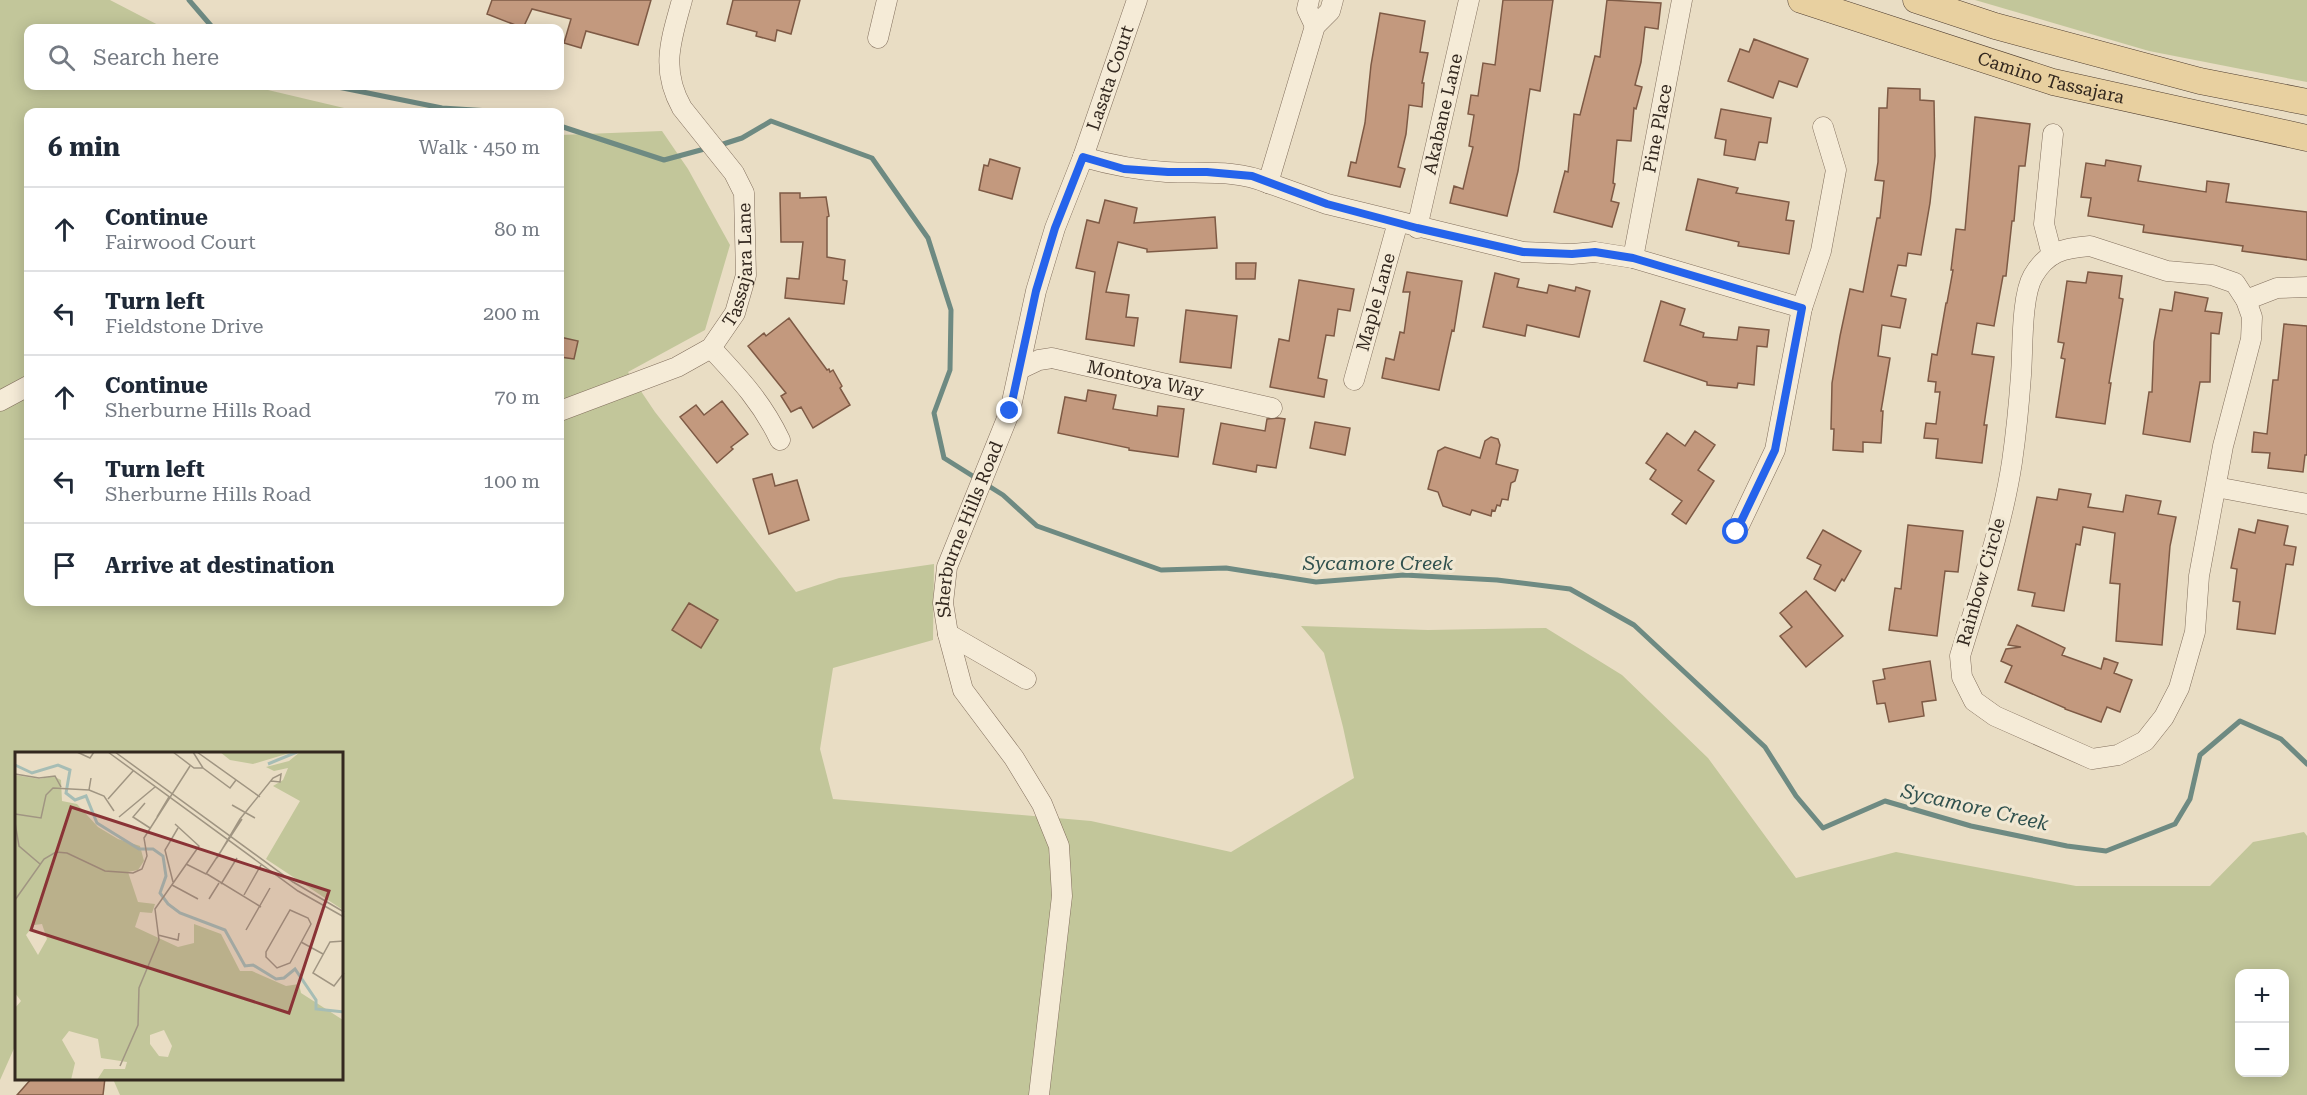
<!DOCTYPE html>
<meta charset="utf-8">
<style>
:root{--surface:#fff;--page:#f6f6f7;--text:#1f2937;--muted:#747a83;--line:#e0e1e3}
body{margin:0;font-family:"Roboto Serif",serif;background:var(--page);color:var(--text)}
.controls{position:absolute;right:18px;bottom:18px;display:grid;overflow:hidden;border-radius:12px;box-shadow:0 3px 15px #0003}
.controls button{width:54px;height:54px;display:grid;place-items:center;padding:0;border:0;border-bottom:2px solid var(--line);background:var(--surface);color:var(--text);font:30px sans-serif}
.stop{position:absolute;width:18px;height:18px;margin:-14px;border:4px solid #2563eb;border-radius:50%;background:#fff}
.stop.end{background:#2563eb;border-color:#fff;box-shadow:0 2px 6px #0008}
.list{margin:0;padding:0;list-style:none}
h2{display:flex;justify-content:space-between;align-items:center;height:78px;margin:0;padding:0 24px;font-size:26px}
h2 small{font-size:20px;font-weight:400;color:var(--muted)}
.list li{display:grid;grid-template-columns:39px 1fr auto;gap:18px;align-items:center;box-sizing:border-box;height:84px;padding:0 24px;border-top:2px solid var(--line)}
.list b{display:block;font-size:22px;white-space:nowrap}
.list p{margin:0;font-size:20px;white-space:nowrap;color:var(--muted)}
.list em{font-size:20px;font-style:normal;color:var(--muted)}
.icon{flex:none;width:33px;height:33px;fill:none;stroke:currentColor;stroke-width:2;stroke-linecap:round;stroke-linejoin:round}
.map{position:relative;flex:none;width:2307px;height:1095px;overflow:hidden}
.search{position:absolute;background:var(--surface);box-shadow:0 3px 15px #0003;left:24px;top:24px;width:540px;height:66px;display:flex;align-items:center;gap:15px;box-sizing:border-box;padding:0 21px;border-radius:12px;color:var(--muted);font-size:22px}
.panel{position:absolute;background:var(--surface);box-shadow:0 3px 15px #0003;left:24px;top:108px;width:540px;height:498px;border-radius:12px}
.map>svg:first-child{display:block}
.green{fill:#c2c69a;fill-rule:evenodd}
.lines{fill:none;stroke-linecap:round;stroke-linejoin:round}
.stream{stroke:#6e8a82;stroke-width:5}
.building{fill:#c3997e;stroke:#7e5a45;stroke-width:1.5}
.minor-casing{stroke:#826f5d;stroke-width:21}
.major-casing{stroke:#503e30;stroke-width:27}
.minor{stroke:#f5ebd7;stroke-width:20}
.major{stroke:#e8d0a0;stroke-width:26}
.route{stroke:#2563eb;stroke-width:8}
.labels{text-anchor:middle;stroke-width:6;stroke-linejoin:round;paint-order:stroke}
.street-label{font-size:18px;fill:#33281f;stroke:#f1e8d3}
.water-label{font-size:20px;font-style:italic;fill:#30514e;stroke:#f1e8d3}
.inset-river{fill:none;stroke:#a6bdb5;stroke-width:3}
.inset-road{fill:none;stroke:#a09582;stroke-width:1.5}
.view{fill:#8a3336;fill-opacity:0.15;stroke:#8a3336;stroke-width:3}
.inset-edge{fill:none;stroke:#33281f;stroke-width:3}
</style>
<div class="map">
<svg width="2307" height="1095" viewBox="0 0 2307 1095">
<rect width="100%" height="100%" fill="#e9ddc4"/>
<!-- green -->
<path class="green" d="M0,0H110L164,28H28V86H260L268,90L361,112H28V602H560V135L662,131L688,169L730,245L705,330L628,372L655,412L796,592L839,578L934,564L933,640L833,668L820,749L833,799L1091,821L1231,852L1354,778L1343,727L1324,653L1301,626L1428,630L1546,628L1622,675L1708,758L1796,878L1896,852L2076,886H2210L2253,842L2304,832L2307,836V1095H120L113,1079L342,1078V753H16V1044L0,1080ZM2240,974H2284V1072H2240Z
M1975,0H2307V82L2149,51Z"/>
<g class="lines">
<!-- stream -->
<path class="stream" d="M189,0L213,28
M333,86L442,108L506,112
M560,126L664,160L708,148
M717,146L742,138L771,121L872,158L928,238L951,310L950,370L934,413L944,458L1003,495L1037,526L1161,570L1226,568L1316,582L1404,575L1497,580L1570,589L1634,625L1765,747L1796,796L1823,828L1885,801L1971,826L2067,846L2106,851L2175,824L2190,799L2200,755L2240,721L2281,739L2307,764"/>
</g>
<!-- building -->
<path class="building" d="M492,0H651L638,45L586,31L581,48L564,43L571,19L532,9L523,28L487,14Z
M733,0H800L791,34L777,30L775,41L756,36L757,32L727,24Z
M1503,0H1553L1540,91L1530,89L1518,171L1507,216L1450,203L1454,186L1463,189L1473,147L1469,146L1474,115L1468,114L1471,95L1478,96L1483,63L1495,65Z
M1607,0L1661,3L1658,29L1645,27L1641,62L1635,85L1642,87L1636,109L1634,108L1631,141L1617,140L1613,183L1615,184L1611,201L1619,203L1612,227L1554,212L1565,171L1568,172L1574,114L1580,115L1595,56L1600,57Z
M1380,13L1425,21L1420,52L1428,53L1422,83H1424L1422,107L1409,105L1406,134L1398,167L1405,169L1400,187L1348,176L1351,162L1356,163L1365,123L1371,65Z
M1754,39L1808,59L1797,87L1779,81L1773,98L1728,81L1740,49L1749,52Z
M1888,88L1920,89V100L1934,101L1935,156L1930,203L1921,255L1908,253L1906,266L1898,265L1891,296L1906,299L1900,328L1882,325L1878,356L1890,358L1881,411H1883L1881,443L1863,442V452L1833,450L1834,429H1831L1832,383L1840,336L1850,289L1863,292L1877,218H1880L1884,181L1875,180L1878,162L1879,108H1887Z
M1721,109L1771,118L1767,143L1759,142L1755,160L1724,155L1726,140L1715,138Z
M1975,117L2030,124L2025,166H2019L2014,221H2012L2006,276H2003L1994,326L1977,323L1972,354L1994,357L1984,425H1987L1982,463L1936,458L1938,439L1924,438L1926,423L1936,424L1940,392H1935L1936,382L1928,381L1932,354L1937,355L1946,303H1947L1953,270H1951L1956,229L1965,230Z
M990,159L1020,168L1012,199L979,190L984,165L988,166Z
M2106,160L2141,166L2138,181L2206,192L2207,181L2229,184L2226,202L2307,212V260L2242,251L2243,246L2143,232L2144,225L2088,216L2091,198L2081,197L2086,163L2105,166Z
M1698,179L1738,188L1736,193L1789,202L1786,220L1794,221L1789,254L1738,246L1739,242L1686,230Z
M780,193H800V198L826,197L829,216L827,217V257L845,260L843,280L847,281L844,304L785,298L787,278L799,279L803,242H781Z
M1105,200L1137,208L1134,223L1215,217L1217,248L1147,252V249L1118,242L1106,292L1129,295L1126,317L1138,318L1134,346L1086,339L1095,272L1076,268L1087,220L1099,223Z
M1236,263H1256L1255,279H1236Z
M1407,272L1462,281L1454,331L1452,330L1439,390L1382,378L1386,358L1394,360L1400,332L1404,333L1410,292H1403Z
M2088,272L2122,276L2119,298L2123,299L2109,383H2111L2105,424L2056,417L2065,359L2061,358L2064,343L2058,342L2067,281L2086,283Z
M1495,273L1519,279L1517,287L1547,293L1549,285L1575,291L1576,287L1590,291L1579,337L1527,325L1525,336L1483,327Z
M1299,280L1354,289L1350,311L1338,309L1334,336L1326,335L1318,378L1327,380L1324,397L1270,387L1279,339L1289,341Z
M2175,292L2208,298L2205,311L2222,313L2219,334L2211,333L2210,382H2200L2190,442L2143,434L2149,392H2152L2154,342L2160,309L2172,311Z
M1661,301L1685,309L1680,325L1704,333L1703,337L1737,340L1739,327L1769,330L1767,347L1757,346L1754,385L1738,383L1737,388L1707,385V382L1644,361Z
M1186,310L1237,316L1231,368L1180,362Z
M789,318L827,370L829,369L830,372L833,370L842,386L840,388L850,405L813,428L801,407L791,412L781,396L786,393L748,346L764,333L766,336Z
M2284,324L2307,326V455H2305L2303,472L2268,468L2270,453L2252,452L2254,432L2267,434L2273,380H2278Z
M560,337L578,341L574,359L560,357Z
M1088,390L1116,395L1113,409L1157,416L1158,406L1184,409L1178,457L1129,450V448L1058,433L1065,397L1086,401Z
M722,401L748,434L731,447L733,449L717,463L680,417L696,405L704,415Z
M1278,418L1285,419L1276,468L1257,465L1256,472L1213,464L1221,423L1265,431L1267,419Z
M1315,422L1350,428L1345,455L1310,448Z
M1695,431L1715,445L1698,470L1714,481L1686,524L1672,514L1682,501L1650,479L1656,470L1646,463L1667,433L1685,446Z
M1491,437L1498,439L1500,445L1496,464L1518,470L1515,481L1511,483L1508,500L1502,499L1500,506L1497,505L1495,511L1492,510L1491,516L1472,510L1470,515L1443,506L1438,492L1428,489L1438,451L1445,447L1480,458L1485,441Z
M772,474L775,486L797,480L809,520L769,534L753,479Z
M2059,489L2091,494L2088,507L2123,512L2126,495L2161,501L2158,514L2176,517L2170,546L2162,645L2116,641L2120,584L2110,583L2115,533L2083,527L2080,545L2076,544L2064,611L2032,606L2035,593L2018,590L2037,497L2057,500Z
M2258,520L2288,526L2284,545L2296,547L2293,565L2286,564L2275,634L2237,629L2240,602L2233,601L2237,569L2231,568L2239,529L2255,533Z
M1908,525L1963,531L1958,572L1945,571L1937,636L1889,630L1895,588L1901,589Z
M1823,530L1861,551L1844,581L1842,579L1835,591L1814,579L1821,565L1807,558Z
M1806,591L1843,636L1806,667L1780,636L1792,627L1780,613Z
M689,603L718,620L701,648L672,630Z
M2017,625L2065,648L2062,655L2101,669L2104,658L2118,663L2114,673L2132,680L2120,712L2107,707L2101,722L2065,709V708L2005,682L2012,666L2001,661L2006,649L2021,647L2008,645Z
M1930,661L1936,700L1922,702L1924,716L1889,722L1885,703L1877,704L1873,681L1885,679L1883,669Z
M32,1078H105L103,1095H17Z"/>
<g class="lines">
<defs>
<g id="minor">
<path d="M1309,0L1307,9L1315,26"/>
<path d="M878,38L887,0"/>
<path d="M1083,157C1111,165 1136,170 1166,172C1201,174 1235,169 1268,183L1315,26L1330,11L1333,0"/>
<path d="M1268,183L1327,204L1523,252L1572,254L1595,252L1633,258L1802,308"/>
<path id="s1" d="M1417,228L1469,0"/>
<path d="M2090,246L2167,271L2212,275L2235,283L2246,300L2252,317L2251,339L2223,446L2199,576L2195,632L2179,688L2164,717L2145,741L2118,755L2092,759L1995,716L1974,701L1962,677L1960,656C1979,593 2002,528 2012,462C2016,434 2019,404 2021,375C2023,350 2021,297 2033,276C2047,252 2063,248 2090,246Z"/>
<path d="M2052,255L2044,224L2053,134"/>
<path id="s2" d="M1633,258L1682,0"/>
<path d="M2246,300L2277,288L2307,287"/>
<path d="M711,348C739,378 762,402 780,440"/>
<path id="s3" d="M1020,369L1039,360L1052,358L1272,408"/>
<path id="s4" d="M1354,380L1398,222"/>
<path d="M0,401L28,386"/>
<path id="s5" d="M560,411L677,367L711,348L735,313L746,275L744,193L734,173L682,108C660,69 671,40 682,0"/>
<path d="M2216,487L2307,504"/>
<path d="M1736,532L1775,450L1802,308L1821,251L1836,170L1823,127"/>
<path d="M948,634L1026,679"/>
<path id="s6" d="M1039,1095L1062,896L1059,846L1042,804L1014,758L963,690L948,634L943,603L947,567L1010,411L1036,291L1055,228L1083,157L1137,0"/>
</g>
<g id="major">
<path id="s7" d="M1801,0L2053,82L2307,138"/>
<path d="M1916,0L1995,26L2200,81L2307,102"/>
</g>
</defs>
<!-- minor casing -->
<use href="#minor" class="minor-casing"/>
<!-- major casing -->
<use href="#major" class="major-casing"/>
<!-- minor -->
<use href="#minor" class="minor"/>
<!-- major -->
<use href="#major" class="major"/>
</g>
<g class="lines">
<!-- route -->
<path class="route" d="M1010,411L1036,291L1055,228L1083,157L1124,169L1168,172H1207L1252,176L1327,204L1417,228L1523,252L1572,254L1595,252L1633,258L1802,308L1775,450L1736,532"/>
</g>
<g class="labels">
<!-- street labels -->
<g class="street-label">
<text dy="6" stroke="none"><textPath href="#s7" startOffset="262">Camino Tassajara</textPath></text>
<text dy="6" stroke="none"><textPath href="#s6" startOffset="1077">Lasata Court</textPath></text>
<text dy="6" stroke="none"><textPath href="#s1" startOffset="117">Akabane Lane</textPath></text>
<text dy="6" stroke="none"><textPath href="#s2" startOffset="132">Pine Place</textPath></text>
<text dy="6" stroke="none"><textPath href="#s5" startOffset="255">Tassajara Lane</textPath></text>
<text dy="6" stroke="none"><textPath href="#s4" startOffset="81">Maple Lane</textPath></text>
<text dy="6" stroke="none"><textPath href="#s3" startOffset="130">Montoya Way</textPath></text>
<text dy="6" stroke="none"><textPath href="#s6" startOffset="602">Sherburne Hills Road</textPath></text>
<text transform="translate(1981 582) rotate(-74)" y="6">Rainbow Circle</text>
</g>
<!-- water labels -->
<g class="water-label">
<text x="1378" y="570">Sycamore Creek</text>
<text transform="translate(1975 807) rotate(13)" y="7">Sycamore Creek</text>
</g>
</g>
<!-- overview -->
<g transform="translate(15 752)">
<rect width="328" height="328" fill="#e9ddc4"/>
<path d="M205,0H278L238,12L215,8ZM285,0H328V158L251,107L285,49L258,34L268,28L273,16L259,19L251,15L274,9ZM0,23L25,27L38,24L46,28L47,49L62,52L83,75L103,87L125,94L129,109L123,118L113,120L123,150L140,152L137,161L125,160L120,175L163,195L179,191V172L206,182L225,219H237L271,234L284,232L286,241L328,268V328H82L89,317H110L112,310L86,306L83,287L54,279L47,288L60,311L56,328H0V256L6,249L0,241ZM27,172L32,187L23,203L11,183L19,173ZM149,278L157,294L153,305L144,304L135,292V283Z" fill="#c2c69a" fill-rule="evenodd"/>
<path class="inset-river" d="M253,12L282,0M0,13L17,21L43,13L55,18L51,41L60,48L71,44L82,71L124,97H138L148,104L151,124L145,141L153,152L165,161L210,178L230,214L238,213L261,227L269,226L280,217L301,248V257L329,260"/>
<path class="inset-road" d="M62,0L75,6L79,0M93,0L283,139L329,165M100,0L278,130L329,160M158,0L179,16H188M178,0L188,16L215,36L221,28M182,0L245,45M0,22L24,26L40,24L46,35M76,26L74,38L89,44L99,59M93,47L118,19M130,51L118,65L135,76M217,53L240,66M0,62L26,66L31,43L38,36L74,38M104,65L140,35M142,65L154,45M0,71L4,94L25,112M202,106L225,67L258,26L266,22L265,30L256,29M171,112L191,122L227,67M192,122L246,155M158,130L150,98L163,76M206,132L222,106M157,133L183,147M229,143L246,113M194,147L204,131M0,148L29,107L41,100L52,101L90,119L118,121L127,117L132,104L129,86L175,14M275,158L293,166L296,172L275,211L262,216L251,205V200ZM231,178L255,136M143,183L163,188L164,181M329,189L315,190L298,221L319,234L329,221M286,190L308,202M105,314L123,273L124,236L144,188L140,157L184,94L160,72"/>
<path class="view" d="M56,55L314,139L274,261L16,178Z"/>
<rect width="328" height="328" class="inset-edge"/>
</g>
</svg>
<div class="controls">
<button>+</button>
<button>−</button>
</div>
<div class="stop" style="left:1736px;top:532px"></div>
<div class="stop end" style="left:1010px;top:411px"></div>
<div class="search"><svg class="icon" aria-label="search" viewBox="0 0 24 24"><circle cx="10" cy="10" r="6"/><path d="M15 15l6 6"/></svg>Search here</div>
<section class="panel">
<h2>6 min<small>Walk · 450 m</small></h2>
<ul class="list">
<li><svg class="icon" aria-label="ahead" viewBox="0 0 24 24"><path d="M12 20V5M6 11l6-6 6 6"/></svg><div><b>Continue</b><p>Fairwood Court</p></div><em>80 m</em></li>
<li><svg class="icon" aria-label="left" viewBox="0 0 24 24"><path d="M17 20v-9H6M10 6l-5 5 5 5"/></svg><div><b>Turn left</b><p>Fieldstone Drive</p></div><em>200 m</em></li>
<li><svg class="icon" aria-label="ahead" viewBox="0 0 24 24"><path d="M12 20V5M6 11l6-6 6 6"/></svg><div><b>Continue</b><p>Sherburne Hills Road</p></div><em>70 m</em></li>
<li><svg class="icon" aria-label="left" viewBox="0 0 24 24"><path d="M17 20v-9H6M10 6l-5 5 5 5"/></svg><div><b>Turn left</b><p>Sherburne Hills Road</p></div><em>100 m</em></li>
<li><svg class="icon" aria-label="arrive" viewBox="0 0 24 24"><path d="M6 21V4h12l-3 4 3 4H6"/></svg><div><b>Arrive at destination</b></div></li>
</ul>
</section>
</div>
